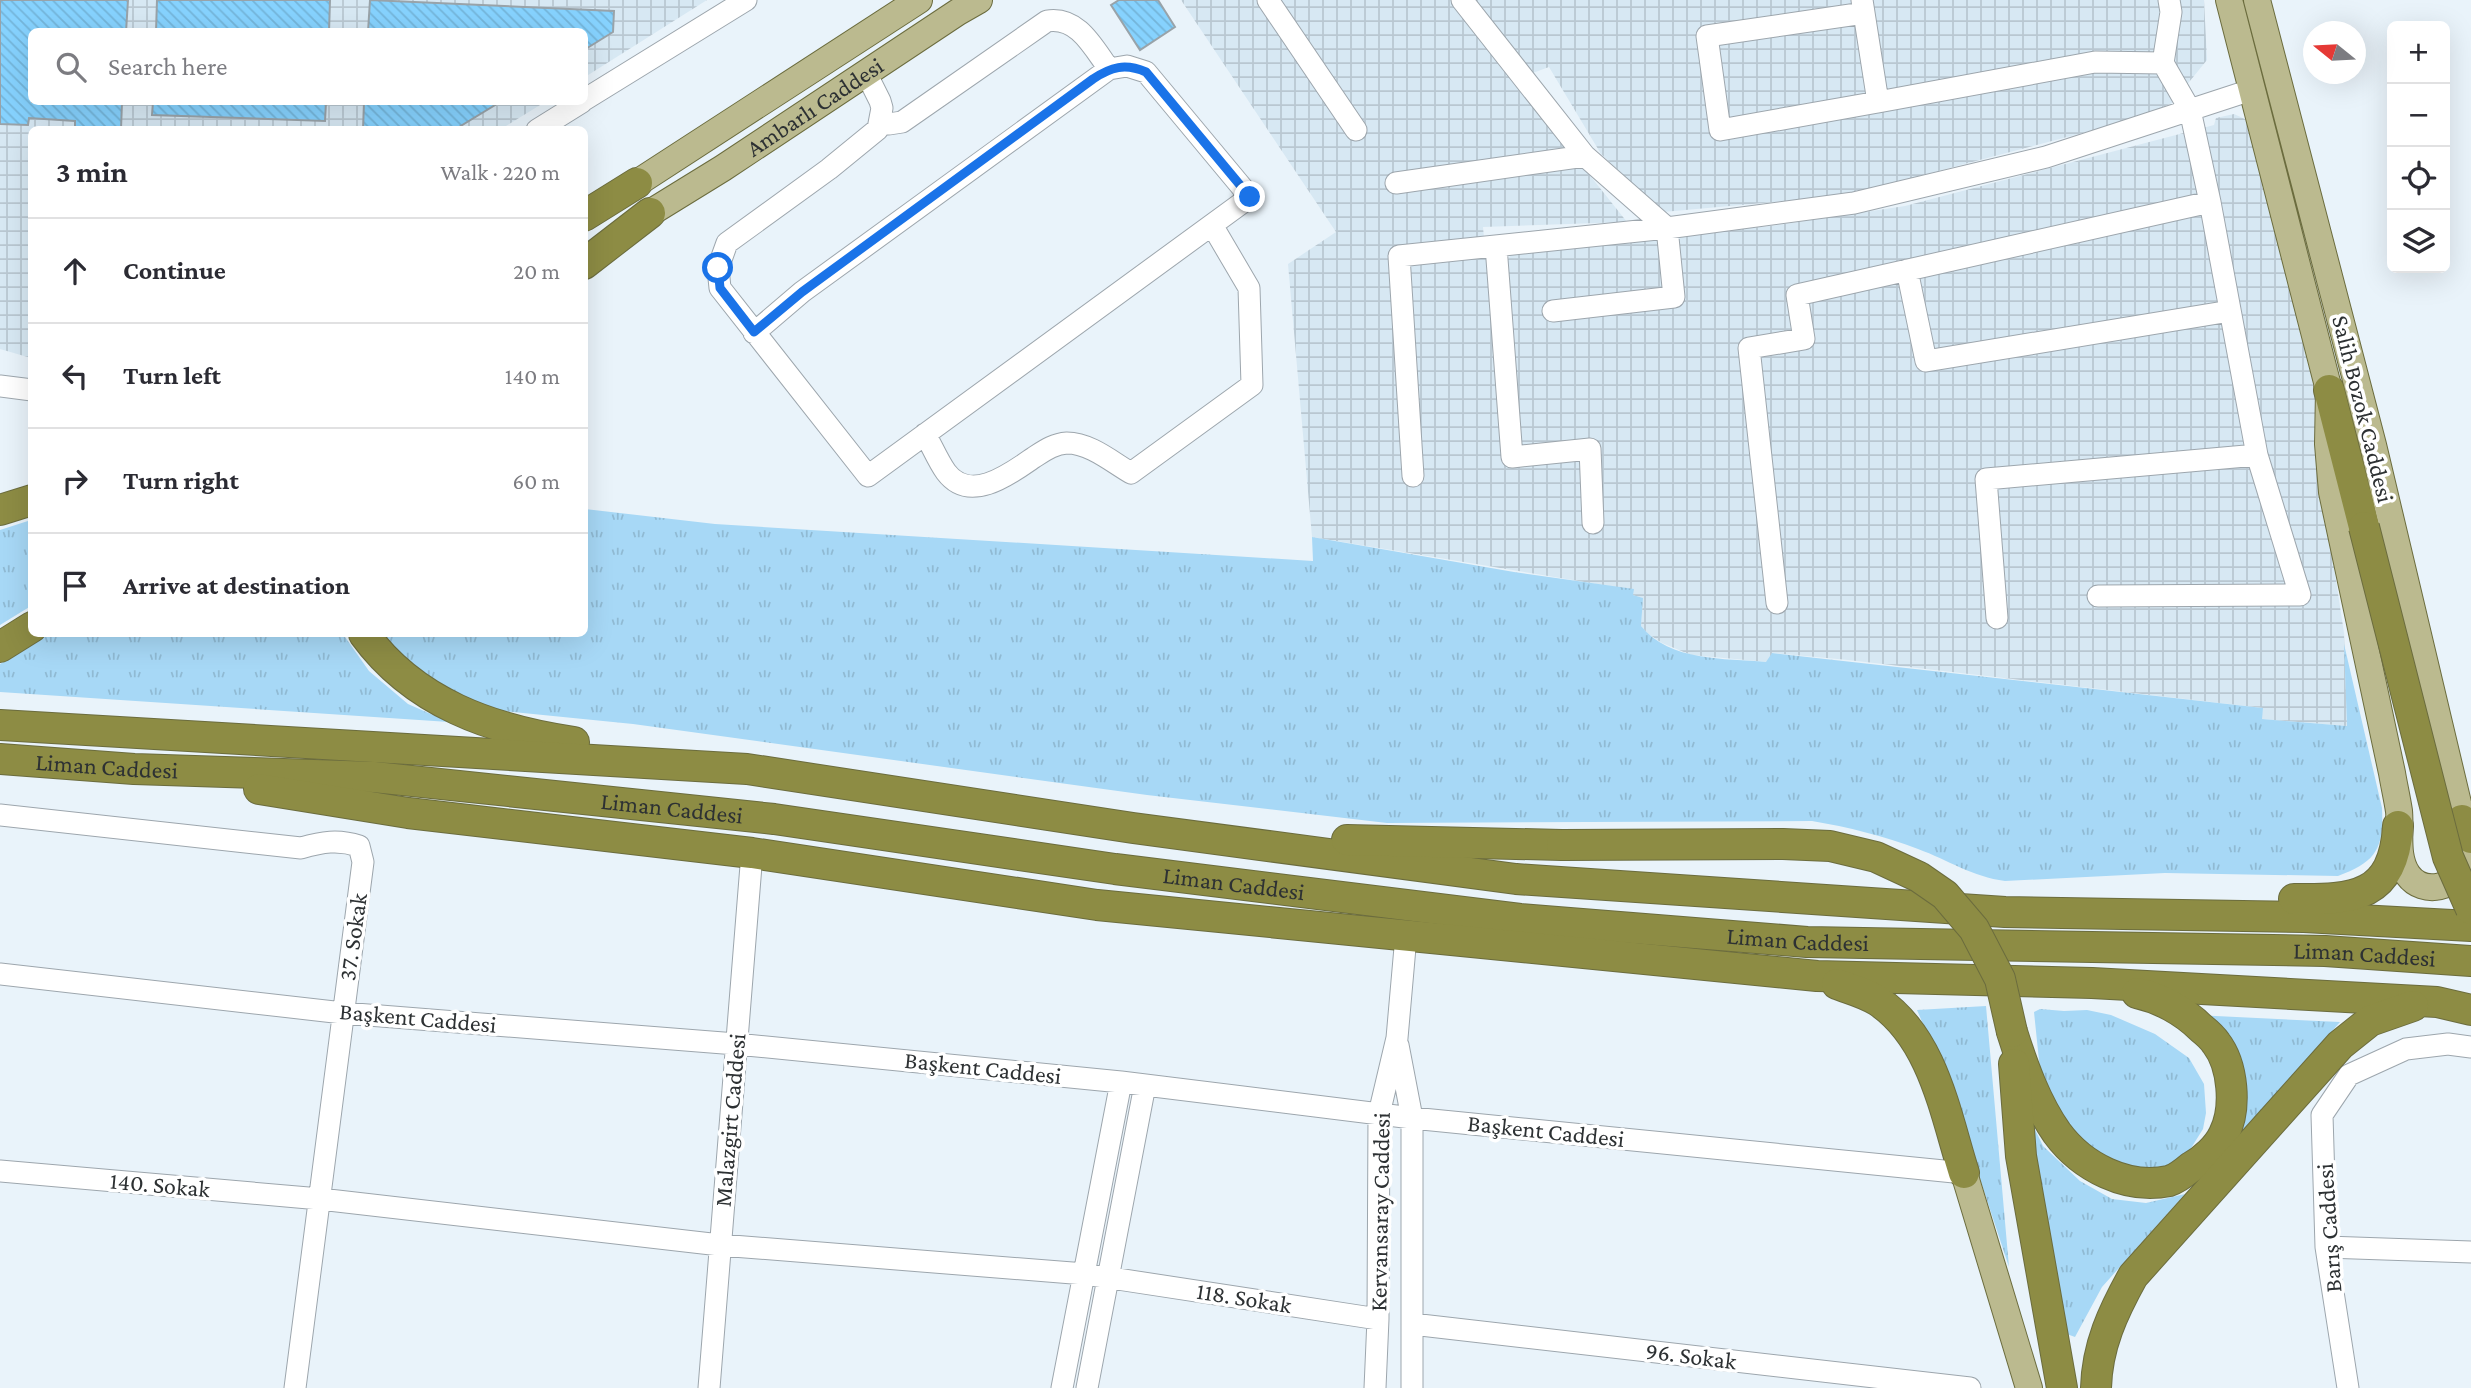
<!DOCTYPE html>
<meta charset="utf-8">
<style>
:root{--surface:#fff;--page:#f2f2f3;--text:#2b2b33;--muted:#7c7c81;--line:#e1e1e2}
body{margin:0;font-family:"Crimson Pro",serif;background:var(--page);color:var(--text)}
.controls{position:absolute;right:21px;top:21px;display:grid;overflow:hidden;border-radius:10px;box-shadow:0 7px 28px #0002}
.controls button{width:63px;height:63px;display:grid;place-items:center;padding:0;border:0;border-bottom:2px solid var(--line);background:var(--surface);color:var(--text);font:35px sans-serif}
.compass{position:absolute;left:2303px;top:21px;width:63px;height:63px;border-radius:50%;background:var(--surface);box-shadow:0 7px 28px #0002;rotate:288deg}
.stop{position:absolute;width:21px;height:21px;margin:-16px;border:5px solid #1a73e8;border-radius:50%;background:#fff}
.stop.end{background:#1a73e8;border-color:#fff;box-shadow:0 2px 7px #0008}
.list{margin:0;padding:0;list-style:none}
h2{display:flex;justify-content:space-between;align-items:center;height:91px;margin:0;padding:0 28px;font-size:30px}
h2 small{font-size:23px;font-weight:400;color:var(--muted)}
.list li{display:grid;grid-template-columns:46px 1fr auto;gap:21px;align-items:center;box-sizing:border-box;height:105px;padding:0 28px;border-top:2px solid var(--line)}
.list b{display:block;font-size:26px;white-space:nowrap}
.list em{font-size:23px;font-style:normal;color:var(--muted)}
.icon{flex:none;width:38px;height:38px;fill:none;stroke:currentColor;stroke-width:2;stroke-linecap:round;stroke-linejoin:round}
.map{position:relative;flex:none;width:2471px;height:1388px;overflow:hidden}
.search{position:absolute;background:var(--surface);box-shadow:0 7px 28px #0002;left:28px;top:28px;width:560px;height:77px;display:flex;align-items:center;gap:18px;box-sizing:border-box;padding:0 24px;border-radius:10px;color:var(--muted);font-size:26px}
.panel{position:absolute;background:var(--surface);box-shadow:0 7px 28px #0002;left:28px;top:126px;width:560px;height:511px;border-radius:10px}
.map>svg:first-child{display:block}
.industrial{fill:url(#industrial-grid)}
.grass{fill:url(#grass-tufts)}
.building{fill:url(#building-back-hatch);stroke:#99a3a9;stroke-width:2}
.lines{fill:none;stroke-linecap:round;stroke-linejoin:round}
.minor-casing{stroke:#9da6ad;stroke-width:23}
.major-casing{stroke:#6b6c3e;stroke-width:28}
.highway-casing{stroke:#6b6c3e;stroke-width:32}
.minor{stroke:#fff;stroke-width:21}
.major{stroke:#bbba8f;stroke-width:26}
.highway{stroke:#8d8c44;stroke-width:30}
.highway-bridge-casing{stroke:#6b6c3e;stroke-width:32;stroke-linecap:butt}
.highway-bridge{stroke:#8d8c44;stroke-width:30}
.route{stroke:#1a73e8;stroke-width:9}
.labels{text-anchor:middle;stroke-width:7;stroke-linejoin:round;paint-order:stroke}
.street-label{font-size:24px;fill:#2d3133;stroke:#fff}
</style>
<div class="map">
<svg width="2471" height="1388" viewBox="0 0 2471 1388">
<defs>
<pattern id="industrial-grid" width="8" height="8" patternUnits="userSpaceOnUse" patternTransform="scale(1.75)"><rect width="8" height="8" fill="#d7e8f3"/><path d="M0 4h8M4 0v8" fill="none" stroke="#b9c7d1"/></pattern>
<pattern id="grass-tufts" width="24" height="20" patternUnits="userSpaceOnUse" patternTransform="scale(1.75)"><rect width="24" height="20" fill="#a7d8f6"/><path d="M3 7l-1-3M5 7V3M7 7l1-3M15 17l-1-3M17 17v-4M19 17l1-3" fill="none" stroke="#90bad3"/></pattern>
<pattern id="building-back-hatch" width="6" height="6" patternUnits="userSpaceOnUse" patternTransform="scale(1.75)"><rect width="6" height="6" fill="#86d2fe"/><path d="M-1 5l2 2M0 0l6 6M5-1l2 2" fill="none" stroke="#74b5da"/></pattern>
</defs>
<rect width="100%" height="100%" fill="#e9f3fa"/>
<!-- industrial -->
<path class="industrial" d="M0,0H707L585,77L584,32H32V102H545L501,129L32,130L31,358L0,349Z
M1181,0H2204L2207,60L2172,103L2132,120L1843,196L1663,212L1601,154L1549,67L1514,80L1627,222L1483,227L1497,380L1517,379L1507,261L1513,251L1771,226L1905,206L2214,125L2216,118L2234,114L2245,119L2252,128L2307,345L2318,418L2317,454L2344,633L2347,726L2261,719L2263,708L1848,660L1773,653L1767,662L1691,655L1662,643L1647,633L1641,626L1643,598L1632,595L1633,590L1312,537L1288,264L1336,232Z"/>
<!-- grass -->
<path class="grass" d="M585,509L715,524L1313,561L1312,537L1514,572L1634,589L1633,595L1643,598L1641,626C1670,662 1725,658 1766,662L1772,653L2263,708L2262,719L2347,726L2344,644L2382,808C2384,849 2376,862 2338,876L2165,873L2005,881C1973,877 1948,860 1918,849C1884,836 1848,827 1812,821L1387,823L1147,795L633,724L502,711L447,692L374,634H584Z
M31,520V606L0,625V530Z
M46,634H343L369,671L408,704L449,722L0,692V664Z
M1986,1006L2009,1267L1948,1082L1917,1010Z
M2040,1009L2064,1011L2087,1010L2111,1015L2155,1034L2189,1058L2204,1084L2206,1113L2203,1129L2188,1153L2164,1168L2142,1173L2108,1165L2069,1128L2040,1070L2034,1012Z
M2195,1015L2340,1022L2231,1147L2236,1104Z
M2027,1113L2043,1146L2080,1181L2112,1199L2146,1203L2185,1194L2102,1287L2075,1337L2064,1333Z"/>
<!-- building -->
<path class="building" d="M0,0H128L126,32H32V102H122L121,129L75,127V121L29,118L28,125L0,124Z
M157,0H330L329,32H156Z
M370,0L614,11L613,32L584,50V32H368Z
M1119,0H1158L1175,27L1140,50L1111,5Z
M153,102H326L325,121L152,115Z
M364,102H500L454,130H363Z"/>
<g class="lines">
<defs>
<path id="minor" d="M1268,0L1356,130
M1462,0L1585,156L1667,228L1674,297L1553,311
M1862,0L1878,102L1720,130L1707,36L1864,13
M2163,63L2171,12L2169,0
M584,100L746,0
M881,119L889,124L902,122L1047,21C1078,16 1093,47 1109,69
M537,130L582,102
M1396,183L1585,156
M1496,246L1512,457L1590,449L1593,523
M1907,270L1926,361L2230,311
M754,333L802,292L1109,69L1127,66L1146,72L1250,197L868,476L720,288L718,268L727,243L829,169L878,129L882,108L880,101L866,73
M0,386L32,390
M925,434C932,446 938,461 946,472C970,504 1010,474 1033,458C1044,451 1053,444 1067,443C1090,443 1112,462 1131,473L1252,385L1249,288L1212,225
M1413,476L1399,256L1667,228L1854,203L2046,157L2251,90
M2098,596L2300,595L2257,455
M1777,603L1749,348L1804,339L1797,295L2210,202L2190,110L2163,63L2095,62L1878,102
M1997,618L1986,479L2257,455L2210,202
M0,815L301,848C322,842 338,839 359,846L363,862L295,1388
M0,974L343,1013L736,1044L1121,1082L1412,1118L1964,1173
M1398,1045L1412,1118V1388
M0,1171L320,1199L720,1245L1085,1274L1378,1319
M2326,1247L2471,1252
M1412,1324L1970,1388
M709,1388L752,853
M1062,1388L1121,1082
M1087,1388L1145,1085
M1375,1388L1378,1319L1379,1114L1397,1038L1406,936
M2348,1388L2326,1247L2322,1115L2349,1075L2406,1049L2448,1044L2471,1047"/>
<g id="major">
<path d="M2229,0L2329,390L2328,444L2332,492L2392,773C2394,785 2397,798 2399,811C2401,831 2395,857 2408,875C2423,896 2458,888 2464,864C2467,851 2462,833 2462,820L2373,445L2257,0"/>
<path d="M637,183L919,0"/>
<path id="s1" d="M650,213L723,168L958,12L979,0"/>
<path d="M1964,1173L2029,1388"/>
</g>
<g id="highway">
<path d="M584,216L637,183"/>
<path d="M584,264L650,213"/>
<path d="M2329,390L2364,527"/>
<path d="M0,510L32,500"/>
<path d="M364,634C414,703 492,730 574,742"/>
<path d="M0,647L32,627"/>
<path d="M0,725L747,769L1133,828L1516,879L2005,912L2304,917L2471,926"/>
<path id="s2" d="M0,759L134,769L374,777L774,819L1115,869L1520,919L1807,942L2325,951L2471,961"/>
<path d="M259,789L408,813L752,853L1097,905L1817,976L2092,983L2437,1002L2471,1010"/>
<path d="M2462,820L2471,838"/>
<path d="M1347,840L1562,845"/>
<path d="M2294,899C2354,900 2394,897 2398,826"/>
<path d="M1837,984C1850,989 1866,993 1878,1001C1933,1038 1945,1113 1964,1173"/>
<path d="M2012,1032C2023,1067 2036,1103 2057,1133C2082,1167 2127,1190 2169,1181C2176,1179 2185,1172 2191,1167C2204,1160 2218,1147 2224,1134C2237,1108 2233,1065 2216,1043C2212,1037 2206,1032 2201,1028C2184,1011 2160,998 2137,993"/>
<path d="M2014,1064L2021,1156L2062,1388"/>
<path d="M2096,1388C2097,1346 2113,1312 2133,1276L2340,1045L2370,1021L2413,1006"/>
</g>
</defs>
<!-- minor casing -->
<use href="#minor" class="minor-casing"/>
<!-- major casing -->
<use href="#major" class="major-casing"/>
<!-- highway casing -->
<use href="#highway" class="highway-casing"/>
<!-- minor -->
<use href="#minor" class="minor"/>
<!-- major -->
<use href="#major" class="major"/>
<!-- highway -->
<use href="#highway" class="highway"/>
<defs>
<path id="highway-bridge" d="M2364,527L2448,857L2471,909
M1562,845L1783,844L1830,846L1876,857L1919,877L1945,895L1974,929L2000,979L2012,1032"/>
</defs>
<!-- highway-bridge casing -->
<use href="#highway-bridge" class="highway-bridge-casing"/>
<!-- highway-bridge -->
<use href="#highway-bridge" class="highway-bridge"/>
</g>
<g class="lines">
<!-- route -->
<path class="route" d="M718,268L720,288L754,332L802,292L1093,79C1111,67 1125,63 1146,72L1250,197"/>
</g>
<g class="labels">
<!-- street labels -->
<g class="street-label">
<text dy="8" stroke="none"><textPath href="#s1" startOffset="196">Ambarlı Caddesi</textPath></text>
<text transform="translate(2363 409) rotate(76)" y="8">Salih Bozok Caddesi</text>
<text dy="8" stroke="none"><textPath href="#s2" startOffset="107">Liman Caddesi</textPath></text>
<text dy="8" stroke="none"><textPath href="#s2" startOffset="674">Liman Caddesi</textPath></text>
<text dy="8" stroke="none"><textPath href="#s2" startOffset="1241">Liman Caddesi</textPath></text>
<text transform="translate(353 937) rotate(-82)" y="8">37. Sokak</text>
<text dy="8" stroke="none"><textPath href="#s2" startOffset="1808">Liman Caddesi</textPath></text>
<text dy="8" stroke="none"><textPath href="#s2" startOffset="2375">Liman Caddesi</textPath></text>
<text transform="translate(418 1018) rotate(5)" y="8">Başkent Caddesi</text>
<text transform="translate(983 1068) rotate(6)" y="8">Başkent Caddesi</text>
<text transform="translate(730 1120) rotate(-85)" y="8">Malazgirt Caddesi</text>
<text transform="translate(1546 1131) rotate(6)" y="8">Başkent Caddesi</text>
<text transform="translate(160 1185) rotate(5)" y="8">140. Sokak</text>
<text transform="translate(1380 1212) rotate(-89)" y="8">Kervansaray Caddesi</text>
<text transform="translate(2329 1228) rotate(-94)" y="8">Barış Caddesi</text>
<text transform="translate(1244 1298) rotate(9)" y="8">118. Sokak</text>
<text transform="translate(1691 1356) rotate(7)" y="8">96. Sokak</text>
</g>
</g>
</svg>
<div class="controls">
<button>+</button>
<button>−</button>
<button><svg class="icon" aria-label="locate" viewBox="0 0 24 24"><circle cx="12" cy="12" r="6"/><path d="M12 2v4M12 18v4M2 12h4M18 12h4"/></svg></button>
<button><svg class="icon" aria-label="layers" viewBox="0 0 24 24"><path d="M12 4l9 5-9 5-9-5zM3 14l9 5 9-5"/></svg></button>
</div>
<svg class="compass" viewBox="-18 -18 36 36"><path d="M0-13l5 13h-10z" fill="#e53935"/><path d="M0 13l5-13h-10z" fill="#7c7c81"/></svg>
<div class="stop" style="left:718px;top:268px"></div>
<div class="stop end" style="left:1250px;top:197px"></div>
<div class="search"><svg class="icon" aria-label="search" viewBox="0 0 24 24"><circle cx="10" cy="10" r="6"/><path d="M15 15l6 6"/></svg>Search here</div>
<section class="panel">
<h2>3 min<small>Walk · 220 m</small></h2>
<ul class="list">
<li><svg class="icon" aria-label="ahead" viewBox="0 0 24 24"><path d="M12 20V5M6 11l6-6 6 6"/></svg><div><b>Continue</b></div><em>20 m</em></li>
<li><svg class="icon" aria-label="left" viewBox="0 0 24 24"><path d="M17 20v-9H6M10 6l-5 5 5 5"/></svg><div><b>Turn left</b></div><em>140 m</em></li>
<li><svg class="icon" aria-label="right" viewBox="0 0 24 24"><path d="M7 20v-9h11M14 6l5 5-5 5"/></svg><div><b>Turn right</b></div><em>60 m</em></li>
<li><svg class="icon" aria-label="arrive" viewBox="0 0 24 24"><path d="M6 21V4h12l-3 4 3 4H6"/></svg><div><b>Arrive at destination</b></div></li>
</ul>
</section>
</div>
